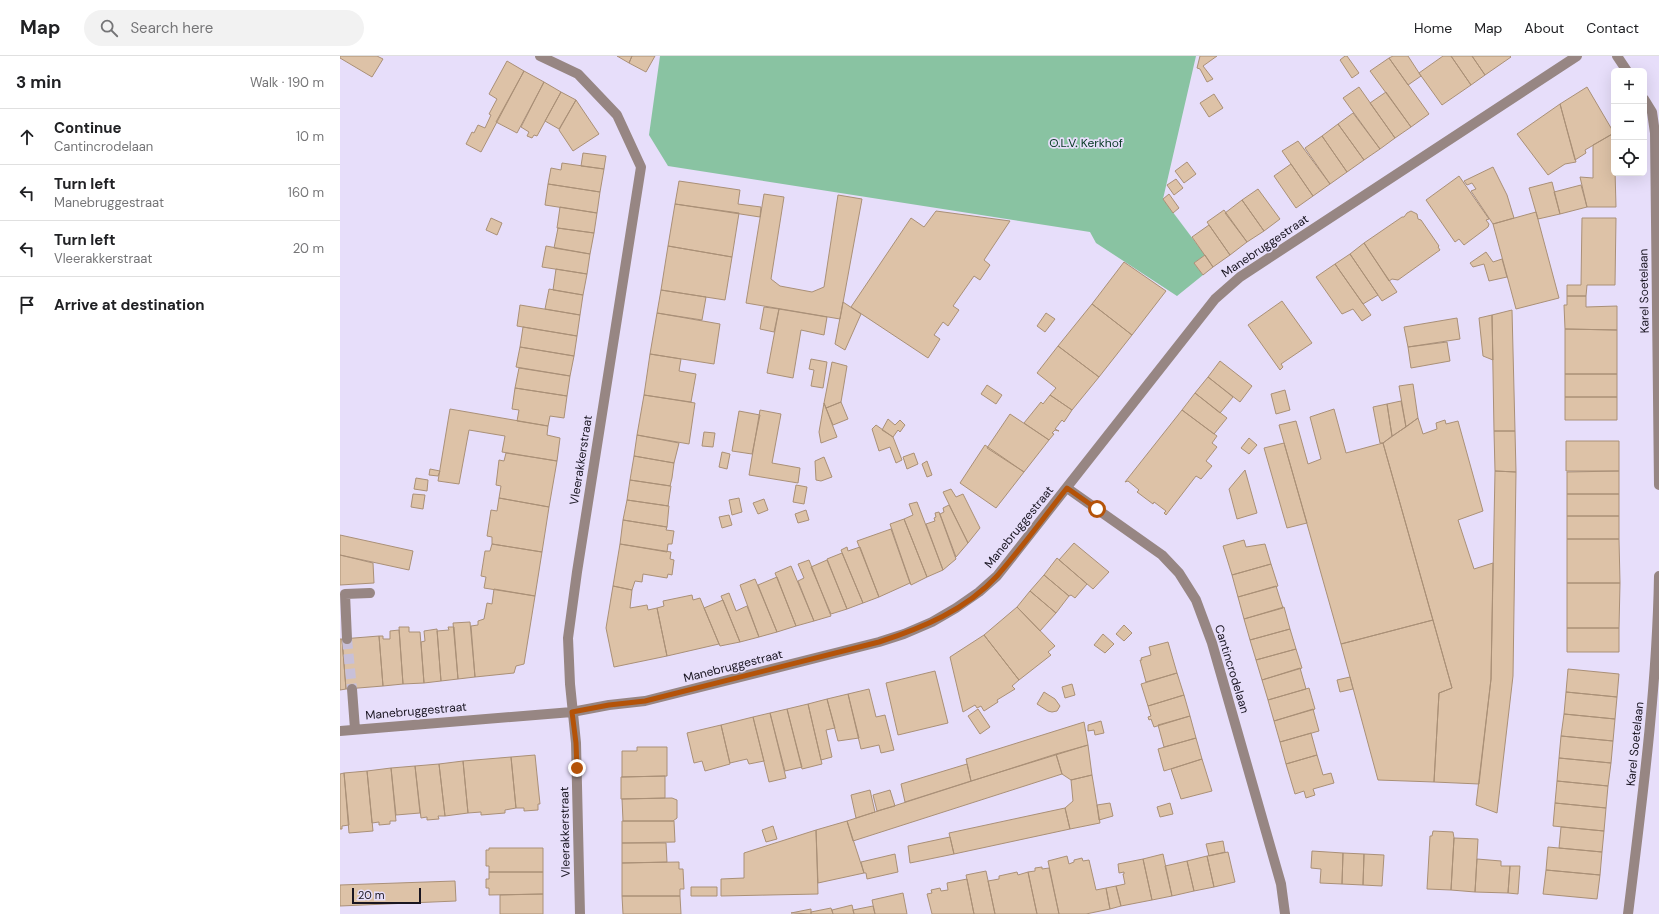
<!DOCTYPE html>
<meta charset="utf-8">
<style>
:root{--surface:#fff;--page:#f2f2f2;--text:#202124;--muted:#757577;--line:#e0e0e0}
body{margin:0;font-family:"DM Sans",sans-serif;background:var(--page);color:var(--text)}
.controls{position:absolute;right:12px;top:12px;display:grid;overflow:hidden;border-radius:6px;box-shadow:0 4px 16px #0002}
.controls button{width:36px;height:36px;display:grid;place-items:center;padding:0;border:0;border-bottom:1px solid var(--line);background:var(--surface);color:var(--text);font:20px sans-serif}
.scale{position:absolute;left:12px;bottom:10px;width:69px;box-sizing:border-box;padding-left:4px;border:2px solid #191521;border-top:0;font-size:11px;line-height:14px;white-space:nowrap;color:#191521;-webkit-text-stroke:3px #e7defa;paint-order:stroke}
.stop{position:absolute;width:12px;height:12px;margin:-9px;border:3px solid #b45309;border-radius:50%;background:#fff}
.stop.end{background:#b45309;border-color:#fff;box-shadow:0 1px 4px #0008}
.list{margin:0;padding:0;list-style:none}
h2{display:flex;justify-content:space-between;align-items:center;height:52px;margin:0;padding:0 16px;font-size:17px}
h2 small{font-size:13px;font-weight:400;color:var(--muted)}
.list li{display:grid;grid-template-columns:26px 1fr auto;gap:12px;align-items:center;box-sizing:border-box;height:56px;padding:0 16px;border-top:1px solid var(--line)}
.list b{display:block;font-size:15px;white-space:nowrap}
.list p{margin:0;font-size:13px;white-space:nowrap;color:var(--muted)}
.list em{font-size:13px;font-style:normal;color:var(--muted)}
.icon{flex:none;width:22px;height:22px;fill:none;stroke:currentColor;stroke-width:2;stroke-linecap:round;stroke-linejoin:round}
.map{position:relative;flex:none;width:1319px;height:858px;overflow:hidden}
header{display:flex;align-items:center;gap:24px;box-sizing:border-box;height:56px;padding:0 20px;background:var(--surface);border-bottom:1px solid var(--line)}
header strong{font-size:19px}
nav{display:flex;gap:22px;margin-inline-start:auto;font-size:14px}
.search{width:280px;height:36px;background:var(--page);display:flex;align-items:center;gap:10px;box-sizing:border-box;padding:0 14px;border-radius:22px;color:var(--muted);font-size:15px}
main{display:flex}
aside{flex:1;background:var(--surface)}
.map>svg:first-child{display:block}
.green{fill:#89c3a2}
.building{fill:#ddc2a7;stroke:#aa9077}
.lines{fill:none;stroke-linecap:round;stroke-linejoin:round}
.minor-tunnel{stroke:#c8c0d9;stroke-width:10;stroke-dasharray:10 5;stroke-linecap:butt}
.minor{stroke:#978683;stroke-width:10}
.route{stroke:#b45309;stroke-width:5}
.labels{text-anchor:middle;stroke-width:3.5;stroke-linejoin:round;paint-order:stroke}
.park-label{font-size:12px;fill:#033520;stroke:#e7defa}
.street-label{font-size:12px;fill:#191521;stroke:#e7defa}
</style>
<header>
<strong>Map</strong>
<div class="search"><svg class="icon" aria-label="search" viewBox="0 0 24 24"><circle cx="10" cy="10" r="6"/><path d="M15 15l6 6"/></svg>Search here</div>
<nav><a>Home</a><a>Map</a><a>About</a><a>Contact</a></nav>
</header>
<main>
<aside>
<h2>3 min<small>Walk · 190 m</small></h2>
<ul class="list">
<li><svg class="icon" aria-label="ahead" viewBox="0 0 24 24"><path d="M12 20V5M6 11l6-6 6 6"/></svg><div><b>Continue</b><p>Cantincrodelaan</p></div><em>10 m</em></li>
<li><svg class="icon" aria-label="left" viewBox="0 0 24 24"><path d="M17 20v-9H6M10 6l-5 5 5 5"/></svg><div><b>Turn left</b><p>Manebruggestraat</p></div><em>160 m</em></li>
<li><svg class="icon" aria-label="left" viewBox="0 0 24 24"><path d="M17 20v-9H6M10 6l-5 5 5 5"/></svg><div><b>Turn left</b><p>Vleerakkerstraat</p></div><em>20 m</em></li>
<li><svg class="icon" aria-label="arrive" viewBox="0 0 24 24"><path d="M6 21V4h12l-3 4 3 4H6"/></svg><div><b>Arrive at destination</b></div></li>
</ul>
</aside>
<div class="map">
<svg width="1319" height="858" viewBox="0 0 1319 858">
<rect width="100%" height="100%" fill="#e7defa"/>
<!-- green -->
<path class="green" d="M320,0H856L823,143L865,199L854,207L863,219L837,240L756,187L750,176L328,110L309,79Z"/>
<!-- building -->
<path class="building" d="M0,0H37L43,3L32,21L0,2Z
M277,0H292L289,7Z
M292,0H315L306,16L289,7Z
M860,0H877L863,10L873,23L867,26L860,13L857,12Z
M1005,0H1007L1019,17L1012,22L1000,4Z
M1053,0H1068L1081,20L1068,29L1049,2Z
M1103,0H1111L1131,29L1102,49L1079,17Z
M1111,0H1132L1145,19L1131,29Z
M1132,0H1170L1171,1L1145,19Z
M1049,2L1089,58L1071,71L1030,15Z
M167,5L184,15L141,96L126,88L132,76L134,77L138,69L145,72L151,59L149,58L157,43L149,38Z
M184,15L204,26L177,77L156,66Z
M204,26L221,36L197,80L194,79L192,82L187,80L189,76L181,71Z
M1019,31L1055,82L1040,93L1003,42Z
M1247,31L1274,77L1245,94L1246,97L1235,104L1220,48Z
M221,36L236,44L219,73L205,65Z
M1046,36L1071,71L1055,82L1030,47Z
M874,38L883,52L869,61L860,47Z
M236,44L259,78L233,95L219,74Z
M1220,48L1236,106L1225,108L1208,119L1177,78Z
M1013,57L1040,93L1024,104L998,68Z
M998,68L1024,104L1007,116L982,80Z
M1274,77L1276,151H1247L1240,121L1253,122V89Z
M982,80L1007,116L990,128L965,92Z
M958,85L990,128L973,140L942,95Z
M243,97L266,100L264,113L241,110Z
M847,106L856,118L844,127L835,115Z
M222,107L264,113L260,136L208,128L211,112L221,114Z
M951,108L973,140L956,152L934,120Z
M1153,111L1167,139L1174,162L1153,168L1131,135L1136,133L1132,127L1127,129L1124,125Z
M1119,120L1149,163L1146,164L1149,168L1148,171L1124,189L1119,183L1115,186L1086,144Z
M836,123L843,132L834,139L827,129Z
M339,125L400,134L398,148L421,151L420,161L335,148Z
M1212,126L1220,158L1198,163L1189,132Z
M208,128L260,136L257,157L205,149Z
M1241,129L1247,151L1220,158L1214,136Z
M918,133L940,163L924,175L902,144Z
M424,138L444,141L431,223L440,230L472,236L484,231L498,139L522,143L500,263L406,247Z
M829,138L839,152L833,157L823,143Z
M902,144L924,175L907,186L885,157Z
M335,148L399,157L392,201L328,190Z
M220,151L257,157L254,177L217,172Z
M884,154L907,186L890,199L867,166Z
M596,155L670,165L644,204L650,209L640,224L634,220L613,250L619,254L608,270L603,266L594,279L600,283L588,302L511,251L571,162L584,171Z
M1071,155L1077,158L1078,163L1081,164L1099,190L1098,191L1100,194L1058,224L1052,223L1049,225L1024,187L1062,161H1064L1067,157Z
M1196,156L1219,242L1176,253L1153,168Z
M151,162L162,167L157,179L146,174Z
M1242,162H1276L1275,229H1247L1246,240H1227V229H1241Z
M869,169L890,199L873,211L852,181Z
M218,172L254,177L250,198L214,192Z
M1024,187L1057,236L1042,245L1010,198Z
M206,190L250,198L247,218L202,211Z
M328,190L392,201L385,244L321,234Z
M1146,196L1153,206L1162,203L1167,221L1149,225L1144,208L1133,211L1130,207Z
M1010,198L1038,239L1023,248L995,208Z
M865,199L873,211L863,219L854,207Z
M784,206L826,235L792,279L752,248Z
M995,208L1031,259L1022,265L1013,253L1002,258L976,221Z
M216,213L247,218L243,239L213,234Z
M209,233L243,239L240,259L205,253Z
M321,234L366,241L362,264L317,257Z
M1227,240H1246V251L1277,250V274L1225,273L1224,249H1227Z
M942,245L972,287L941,308L943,311L940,314L908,269Z
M503,246L521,258L505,294L495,288Z
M752,248L792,279L759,321L718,290Z
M180,249L240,259L237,280L177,270Z
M424,251L439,253L434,276L420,273Z
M439,253L487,261L484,279L461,274L453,322L427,317Z
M1172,254L1175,375H1154L1152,259Z
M317,257L380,268L374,308L310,298Z
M706,257L715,263L705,276L697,270Z
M1152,259L1153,304L1143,300L1139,262Z
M1117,262L1120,283L1068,291L1064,271Z
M183,271L237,280L234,300L180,291Z
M1225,273L1277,274V318H1225Z
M1107,286L1110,305L1071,312L1068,291Z
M718,290L759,321L732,354L710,339L716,332L697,317Z
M180,291L234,300L230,320L176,311Z
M310,298L341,303L339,315L356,318L351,346L304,339Z
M471,303L487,306L483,332L471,330L474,314L469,313Z
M880,305L912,330L900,346L868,321Z
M492,306L507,310L501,346L486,352L484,347Z
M179,312L230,320L227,340L175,332Z
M1225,318H1277V341H1225Z
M868,321L893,341L880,357L855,337Z
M1073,328L1078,362L1066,371L1059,330Z
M647,329L662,339L656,348L641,338Z
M175,332L227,340L224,362L210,360L208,370L177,365L179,354L172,353Z
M945,334L950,354L936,358L931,338Z
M855,337L887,362L874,378L842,354Z
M304,339L355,347L349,388L297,379Z
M710,339L732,354L724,366L722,364L715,373L719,375L715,374L712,377L714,378L709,384L684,367L701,346L703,348Z
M1225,341H1277V364H1225Z
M1061,345L1066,371L1052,380L1047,348Z
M501,346L508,363L493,369L486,352Z
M484,347L497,381L481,387L479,376Z
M1047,348L1052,380L1043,387H1040L1033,351Z
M110,353L208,370L207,379L220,382L217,405L162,396L165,380L129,374L119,428L98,425Z
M994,353L1006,397L1043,387L1093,564L1001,588L939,369L956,365L968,408L981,403L970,361Z
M420,354L441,358L432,407L460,412L458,427L409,419Z
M842,354L877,380L872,387L877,391L866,405L872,410L861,423L856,420L826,459L824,457L826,455L814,446L813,448L797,436L799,434L788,425L785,426Z
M399,355L420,359L412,398L392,395Z
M670,358L709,384L684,416L647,392Z
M1078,362L1083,378L1097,373L1096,367L1105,364L1106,368L1118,365L1143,455L1118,464L1134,513L1153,507L1151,623L1139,728L1094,726L1099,637L1112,632L1043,387Z
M548,363L555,369L560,364L565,369L560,376L558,374L553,381L542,374Z
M536,369L553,381L562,404L556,407L550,391L539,395L532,373Z
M1154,375H1175L1176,416L1155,415Z
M364,376L375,377L373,391L362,390Z
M297,379L339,387L334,407L294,400Z
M909,382L917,389L909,398L901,392Z
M1226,385H1279V415H1226Z
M944,387L967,467L947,472L924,392Z
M645,389L684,416L656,452L620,427Z
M382,396L390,398L387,413L379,411Z
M166,397L217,405L209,451L159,442L161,430L156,429L159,404L164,405Z
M574,397L578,408L567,413L563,401Z
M294,400L334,407L332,422L330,430L290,424Z
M484,401L492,421L481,425L476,424L475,405Z
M587,405L592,419L587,421L582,408Z
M90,413L100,415L98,420L89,419Z
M905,414L917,457L897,463L889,433Z
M1155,415L1176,416L1173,620L1157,757L1136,749L1151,623Z
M1279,415V438H1227V416Z
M76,422L88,424L87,435L74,433Z
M290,424L331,430L328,450L287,444Z
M456,429L467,431L464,448L453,446Z
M611,433L616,441L623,438L640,472L628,487L603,436Z
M73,438L85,439L83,453L71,451Z
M1227,438H1279V460H1227Z
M159,442L209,451L202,496L152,488V481L147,480L151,454L157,455Z
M399,442L402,456L392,459L389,444Z
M424,443L428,454L418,458L413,447Z
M287,444L329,450L327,471L283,464Z
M577,446L603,514L587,521L564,463L573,459L569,448Z
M609,449L628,487L616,501L600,458L604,456L603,452Z
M466,454L469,464L458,467L455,458Z
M599,456L616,503L603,514L586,468L595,465L594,462L596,461L595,457Z
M389,459L392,469L382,472L379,461Z
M1227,460H1279V483H1227Z
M564,463L587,521L571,529L550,468Z
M283,464L327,471L326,474L334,475L332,488H328L327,496L280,488Z
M551,473L570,527L539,541L517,485Z
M0,479L73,495L69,514L0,499Z
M1227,483H1279L1280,527H1227Z
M904,484L906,491L925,488L931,508L892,519L883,490Z
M734,487L769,516L753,533L719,504Z
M152,488L202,496L195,540L144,532L146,521L141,520L145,495H150Z
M280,488L331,496L330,503L334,504L332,519L328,518L327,522L303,518L302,526L295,525L292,534L273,530Z
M507,491L508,495L520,491L539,541L523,547L501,494Z
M502,497L523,547L507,553L487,503Z
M0,499L33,507L34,527L0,529Z
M717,502L747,528L735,542L731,539L729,540L704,519Z
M469,504L491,560L474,565L458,525L464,522L458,508Z
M487,504L507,553L491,558L471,511Z
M931,508L938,530L898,541L892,519Z
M451,510L474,565L456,570L435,517Z
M704,519L729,540L716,557L690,535Z
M437,521L456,570L437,576L418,529Z
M415,523L437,576L419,581L400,529Z
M1227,527H1280L1279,572H1227Z
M273,530L292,534L290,552L307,549L308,554L317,552L327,600L274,611L266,572Z
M936,530L943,552L904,563L898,541Z
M154,533L195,540L184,608L176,610L174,617L135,621L131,570L138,569V565L144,563L147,547L152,548Z
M690,535L716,557L700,575L677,551Z
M389,537L396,555L407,550L419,581L400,586L381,540Z
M352,539L353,544L360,542L379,588L327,600L317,552L324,550L323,545Z
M383,544L400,586L380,590L364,552Z
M677,551L715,590L708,596L711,599L679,624L644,579Z
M944,551L950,573L910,584L904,563Z
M1093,564L1112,632L1099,637L1094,726L1038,724L1001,588Z
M130,566L135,621L118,623L113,567Z
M784,569L792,577L784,585L776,578Z
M59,571H69V576H80L84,627L63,628Z
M108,571H114L118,623L101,625L97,575L109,574Z
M1227,572H1279V596H1227Z
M97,573L101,625L84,627L81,586L85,585L84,575Z
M950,573L956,593L916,604L910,584Z
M59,574L63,628L43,630L39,580H43V583H50V575Z
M763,578L774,588L765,597L754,589Z
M644,579L679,624L672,630L675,633L657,644L658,646L644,655L641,650L637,652L635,649L623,656L610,601Z
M39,580L43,630L6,633L2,583Z
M0,583H2L6,633L0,634Z
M828,586L837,617L806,626L800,604H802L801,602L811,599L809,591Z
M956,593L962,612L922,624L916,604Z
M960,612L966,633L928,644L922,624Z
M1228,613L1279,618L1277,641L1226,636Z
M595,615L608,667L558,679L546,627Z
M837,617L844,639L808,650L801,628Z
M1010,621L1013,633L1000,636L997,624Z
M732,628L735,639L725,642L722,631Z
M969,632L975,653L934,665L928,644Z
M529,633L536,661L545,659L554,694L541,697L539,689L521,693L508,638Z
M704,636L715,643L720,650L717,655L712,656L708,655L697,648Z
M1226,636L1277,641L1275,663L1224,658Z
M508,638L519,682L498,685L487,643Z
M844,639L850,660L814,671L811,663L809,664L808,661L811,660L808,650Z
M487,643L495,672L486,674L492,701L481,704L468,648Z
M468,648L482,708L462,713L447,653Z
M447,653L462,711L445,715L430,657Z
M638,653L650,671L640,678L628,660Z
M973,653L979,675L940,686L934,665Z
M430,657L446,722L429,726L413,661Z
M1224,658L1275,663L1273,685L1221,680Z
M850,660L856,682L824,691L818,669Z
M413,661L424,705L409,708L407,703L390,707L381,669Z
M761,665L764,677L755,679L754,674L748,675V669Z
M744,666L748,689L631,725L626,703Z
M381,669L390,708L365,715L362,705L354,707L347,677Z
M971,677L977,699L946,708L940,686Z
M1221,680L1273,685L1271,707L1219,702Z
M856,682L862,703L824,715L818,693Z
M748,689L752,719L731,724L722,718L716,698Z
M297,691H327V720L282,721V695H297Z
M716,698L722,718L513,785L507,765Z
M195,699L200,748H198V754L184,755V752H176L171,701Z
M977,699L983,719L991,717L994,727L973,733L975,739L966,742L964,735L955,738L946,708Z
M171,701L176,752L165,754V757L141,759V756L128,757L123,705Z
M1219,702L1271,707L1268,730L1217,725Z
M862,703L872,735L841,743L831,713Z
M123,705L128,757L105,760L99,708Z
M99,708L105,760H98L99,763L87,764V761L81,762L75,710Z
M627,708L631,725L565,746L561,728Z
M75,710L80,757L56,759L51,712Z
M51,712L56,765H50V768L39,769V766L32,767L27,715Z
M27,715L33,775L9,777L4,717Z
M4,717L9,769L2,770V773H0V718Z
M752,719L760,767L730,773L725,752L733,745L731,724Z
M325,720V742L281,743V721Z
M1217,725L1268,730L1266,752L1215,747Z
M530,734L535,756L516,762L511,739Z
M550,734L555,750L537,755L533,739Z
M332,742L337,744V762L333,765H283L282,743Z
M770,747L773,760L759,764L757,749Z
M830,747L833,758L820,761L817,751Z
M1215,747L1266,752L1264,775L1213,770Z
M725,752L730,773L614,798L609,777Z
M282,765H334L335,786L282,787Z
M507,765L524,817L478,827L476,774Z
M433,770L437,783L426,786L422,774Z
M1221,771L1264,775L1262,796L1219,792Z
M476,774L478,838L381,840V823L404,822V797Z
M1093,775L1113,776L1114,782L1111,834L1087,833L1090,780H1092Z
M610,781L614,798L570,807L568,790Z
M1114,782L1138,783L1135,836L1111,834Z
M883,785L885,796L869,800L866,788Z
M282,787H326L327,806L282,807Z
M1208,791L1262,796L1260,819L1206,814Z
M149,792H203V816H149V810H146V794H149Z
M972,795L1003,797L1002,828L980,827L981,813L971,812Z
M888,796L895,826L874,831L867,800Z
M1003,797L1024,798L1023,829L1002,828Z
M555,798L558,816L527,823L526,817H524L521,806Z
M823,798L832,840L812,844L803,803Z
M1024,798L1044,799L1042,830L1023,829Z
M727,800L729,808L734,806V804L742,802L743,805L749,804L756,834L766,832L770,853L746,858H719L708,805Z
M867,800L874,831L854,835L847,805Z
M803,803L812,844L781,850L776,830L785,828L783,818H784V816L779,817L778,808Z
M1137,803L1161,805V810H1170L1168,837L1135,836Z
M847,805L854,835L832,840L825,810Z
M339,806V813H343L344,833H340V840H282V807Z
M1170,810H1180L1178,838L1168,837Z
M702,811V813L709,812L719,858H697L688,816L695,815V812Z
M1206,814L1260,819L1257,843L1203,838Z
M646,815L655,858H634L626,819Z
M149,816H203V838L149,839V832H146V823H149Z
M677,816L678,819L688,816L697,858H655L648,825L659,823V820Z
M627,823L634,858H592L587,838L592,837L591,834L600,832L601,835L608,834L607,827Z
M115,825L116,845L0,850V829Z
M776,830L781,850L770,853L766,832Z
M351,831H377V840H351Z
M563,837L567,858H535L532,844Z
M203,838V858H160V839Z
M282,840H340L341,858H283Z
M512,849L514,858H493L492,854Z
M533,850L535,858H514L513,854Z
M491,852L493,858H471V856Z
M471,853V858L451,857Z"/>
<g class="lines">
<!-- minor-tunnel -->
<path class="minor-tunnel" d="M7,583L12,633"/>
<!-- minor -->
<path class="minor" d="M200,0L238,18L277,59L301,111L237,516L228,582L230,628L236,687L240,858
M1277,0L1287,15
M1304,43L1312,56L1315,77L1319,429
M727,432L822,499L839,517L856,544L872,587L941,828L945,858
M7,583L5,538L30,537
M12,633L15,673
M0,675L232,656L269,649L305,645L539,586L564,578L592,566L616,552L639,536L657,520L875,243L900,221L1237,0
M1288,858C1302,745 1317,633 1319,520"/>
</g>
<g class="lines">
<!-- route -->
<path class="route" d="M237,712L236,687L232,656L269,649L305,645L539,586C582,572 626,554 657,520C681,493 704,461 727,432L757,453"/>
</g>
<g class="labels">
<!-- park labels -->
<g class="park-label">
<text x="746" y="91">O.L.V. Kerkhof</text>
</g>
<!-- street labels -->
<g class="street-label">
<text transform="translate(925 190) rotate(-34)" y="4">Manebruggestraat</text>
<text transform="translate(1304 235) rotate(-91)" y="4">Karel Soetelaan</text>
<text transform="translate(241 404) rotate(-81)" y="4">Vleerakkerstraat</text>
<text transform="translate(679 471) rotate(-51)" y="4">Manebruggestraat</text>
<text transform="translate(393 610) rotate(-14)" y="4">Manebruggestraat</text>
<text transform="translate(892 613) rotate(73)" y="4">Cantincrodelaan</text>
<text transform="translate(76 655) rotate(-5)" y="4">Manebruggestraat</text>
<text transform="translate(1295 688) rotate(-84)" y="4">Karel Soetelaan</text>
<text transform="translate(225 776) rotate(-91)" y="4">Vleerakkerstraat</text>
</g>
</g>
</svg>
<div class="controls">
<button>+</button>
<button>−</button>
<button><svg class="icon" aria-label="locate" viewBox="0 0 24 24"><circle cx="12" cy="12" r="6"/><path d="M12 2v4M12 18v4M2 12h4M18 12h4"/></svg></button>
</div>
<div class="scale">20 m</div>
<div class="stop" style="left:757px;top:453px"></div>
<div class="stop end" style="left:237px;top:712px"></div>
</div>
</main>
